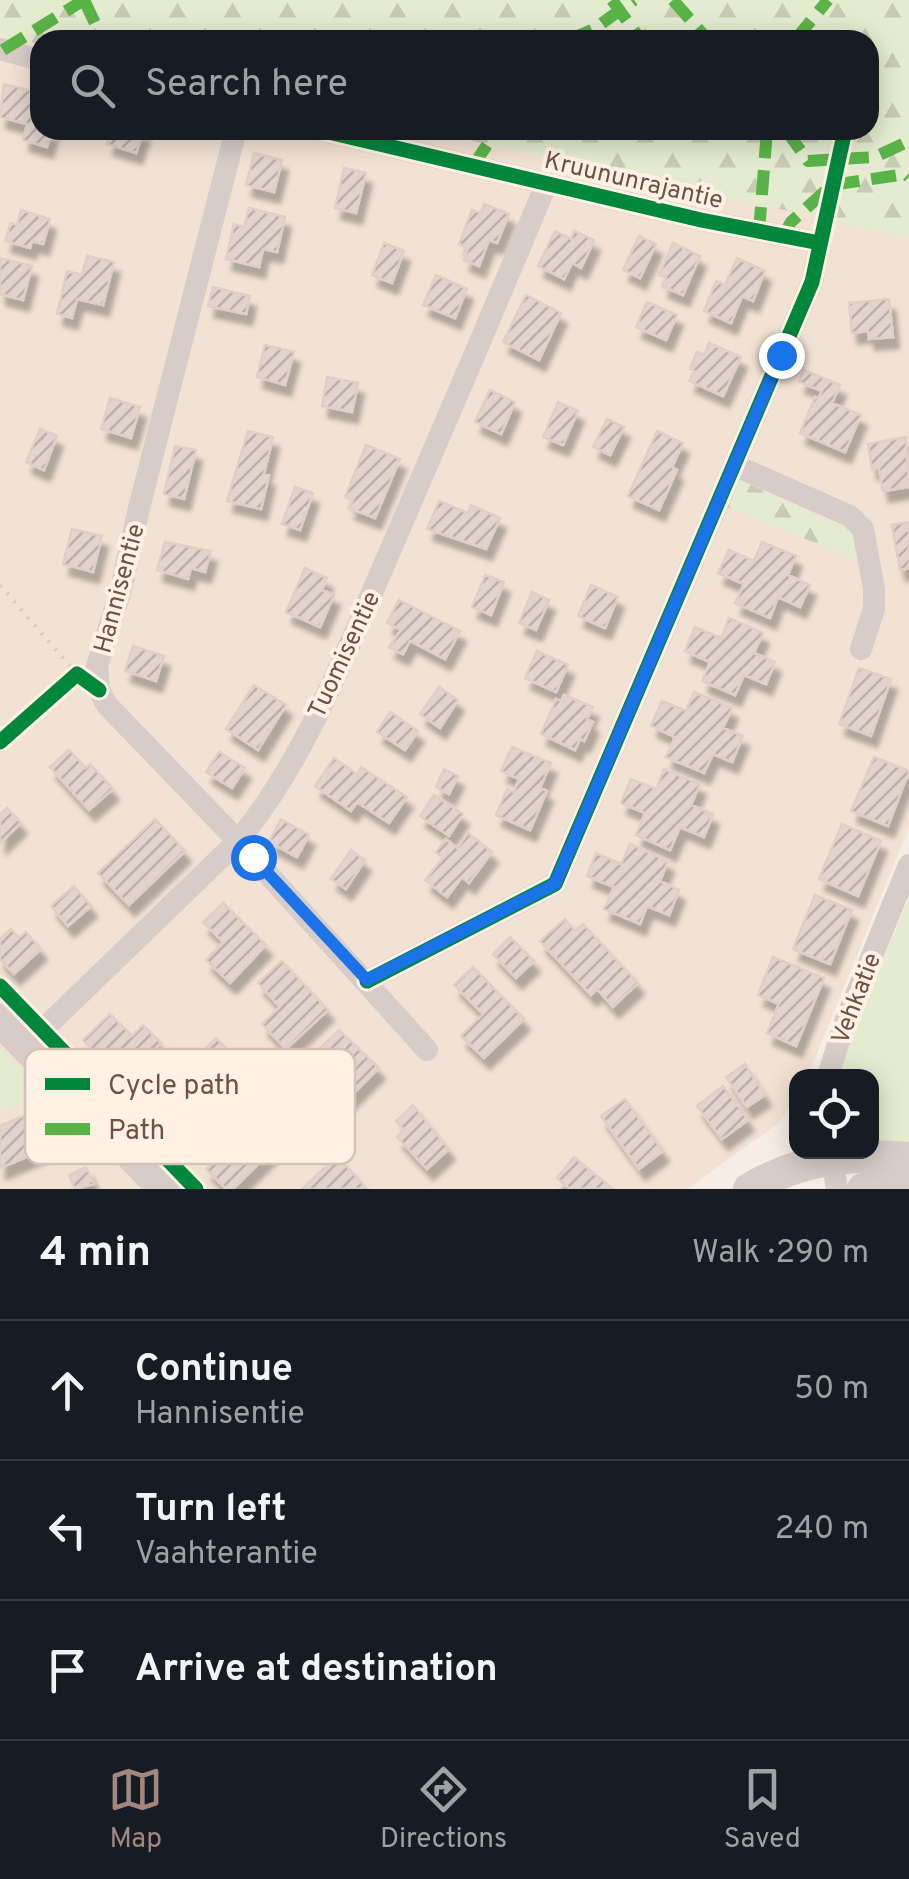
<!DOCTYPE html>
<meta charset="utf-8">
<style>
:root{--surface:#171b24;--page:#242831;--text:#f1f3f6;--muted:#9ea1a6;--line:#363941;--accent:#a1877e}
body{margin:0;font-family:Overpass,sans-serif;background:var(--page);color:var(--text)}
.controls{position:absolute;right:30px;bottom:30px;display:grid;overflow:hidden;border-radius:20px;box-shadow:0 5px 25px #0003}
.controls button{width:90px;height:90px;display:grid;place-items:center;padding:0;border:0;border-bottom:2px solid var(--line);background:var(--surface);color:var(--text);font:50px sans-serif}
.stop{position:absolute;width:30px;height:30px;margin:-22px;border:8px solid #1a73e8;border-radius:50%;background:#fff}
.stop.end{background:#1a73e8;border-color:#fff;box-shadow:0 2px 10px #0008}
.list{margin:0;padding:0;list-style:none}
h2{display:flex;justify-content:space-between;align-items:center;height:130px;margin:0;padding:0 40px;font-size:42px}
h2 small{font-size:32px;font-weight:400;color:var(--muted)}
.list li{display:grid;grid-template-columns:65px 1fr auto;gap:30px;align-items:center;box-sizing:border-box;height:140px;padding:0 40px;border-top:2px solid var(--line)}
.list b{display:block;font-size:38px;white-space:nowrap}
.list p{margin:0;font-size:32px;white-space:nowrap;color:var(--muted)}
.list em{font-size:32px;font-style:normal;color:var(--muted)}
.icon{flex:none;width:55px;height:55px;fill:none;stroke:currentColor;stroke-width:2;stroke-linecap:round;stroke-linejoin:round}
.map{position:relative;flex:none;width:909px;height:1189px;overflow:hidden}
.search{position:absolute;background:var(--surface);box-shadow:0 5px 25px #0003;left:30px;right:30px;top:30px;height:110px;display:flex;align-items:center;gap:25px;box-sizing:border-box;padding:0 35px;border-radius:30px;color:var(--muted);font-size:38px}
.sheet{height:550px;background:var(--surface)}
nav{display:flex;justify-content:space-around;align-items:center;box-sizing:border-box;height:140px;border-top:2px solid var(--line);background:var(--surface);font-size:28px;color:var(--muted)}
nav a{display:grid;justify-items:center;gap:5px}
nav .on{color:var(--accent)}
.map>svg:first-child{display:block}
.residential{fill:#f2e2d4}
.green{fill:#e4ebcf}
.forest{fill:url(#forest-firs)}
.building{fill:url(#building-hatch);stroke:#dfcfc7;stroke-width:2.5;filter:url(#shadow)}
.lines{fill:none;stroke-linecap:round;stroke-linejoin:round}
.path{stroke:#d7ccc8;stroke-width:4;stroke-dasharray:2.5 8;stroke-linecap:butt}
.street{stroke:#d7ccc8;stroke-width:22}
.secondary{stroke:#d7ccc8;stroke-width:32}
.quiet{stroke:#59b447;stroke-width:12;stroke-dasharray:25 12;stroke-linecap:butt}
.cycleway-casing{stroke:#fff2e5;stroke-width:21}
.cycleway{stroke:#00873e;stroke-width:15}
.route{stroke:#1a73e8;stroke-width:12}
.labels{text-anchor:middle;stroke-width:8;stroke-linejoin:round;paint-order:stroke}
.street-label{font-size:25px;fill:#735046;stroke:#fff2e5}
.key{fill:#fff2e5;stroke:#d5c1b5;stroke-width:2.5}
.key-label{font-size:28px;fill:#735046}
</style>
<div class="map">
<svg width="909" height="1189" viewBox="0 0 909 1189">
<defs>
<pattern id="forest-firs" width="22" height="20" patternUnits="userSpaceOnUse" patternTransform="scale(2.5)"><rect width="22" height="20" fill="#e4ebcf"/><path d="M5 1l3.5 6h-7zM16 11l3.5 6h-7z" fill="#c7cbb3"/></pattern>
<pattern id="building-hatch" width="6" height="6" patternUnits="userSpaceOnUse" patternTransform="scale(2.5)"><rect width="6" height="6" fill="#e2d4cd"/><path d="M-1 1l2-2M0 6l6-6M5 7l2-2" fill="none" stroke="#bcaea8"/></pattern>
<filter id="shadow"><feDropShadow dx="6" dy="11" stdDeviation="2.5" flood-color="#0004"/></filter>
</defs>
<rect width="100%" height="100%" fill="#f6ede5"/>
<!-- residential -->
<path class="residential" d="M0,36L40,45V130H423L909,238V827L809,1073L808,1076H796V1096L780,1122L687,1189H0Z"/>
<!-- green -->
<path class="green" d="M909,897V955L889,995L909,1030V1150L872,1146V1076H840L849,1044Z
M0,1048L44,1093L0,1112Z"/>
<!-- forest -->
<path class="forest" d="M0,0H909V238L423,130H869V40H40V45L0,36Z
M738,479L844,527L854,535L863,562L727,507Z
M909,955V1030L889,995Z"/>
<!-- building -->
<path class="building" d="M4,84L40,93V130H52L47,147L23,140L27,124L0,117Z
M112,130H144L136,153L107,144Z
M254,153L282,160L274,192L246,185Z
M344,168L366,173L356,213L335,208Z
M484,204L509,214L497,243L489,240L479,266L464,260L468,248L459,244L472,210L481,213Z
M249,208L285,217L277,252L263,249L259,267L226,259L234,224L244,227Z
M21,210L50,219L43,244L32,241L30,248L5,241L11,223L17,225Z
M555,231L571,239L574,231L594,240L581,268L572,263L564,279L538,266Z
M639,236L656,244L640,278L623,270Z
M384,243L404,251L392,283L372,275Z
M673,243L700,256L683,295L662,286L666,278L659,275Z
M87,256L114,262L103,305L77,299L72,318L57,314L67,271L82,275Z
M0,258L32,266L23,300L0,294Z
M737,258L765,271L753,301L742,296L731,323L704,311L716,281L725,285Z
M436,275L467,289L455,318L423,305Z
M213,287L250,296L246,314L208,306Z
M526,295L561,313L539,360L503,342Z
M889,299L893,337L869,339L868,331L852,333L849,303Z
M647,302L677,315L666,340L636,327Z
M709,343L741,357L723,396L689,381L694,371L690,369L697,352L704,355Z
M265,345L294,352L285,385L257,377Z
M804,370L840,385L832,403L861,415L845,452L800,433L815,397L818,399L822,391L799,382Z
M327,377L358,383L352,412L322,406Z
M490,390L515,402L501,434L475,422Z
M110,398L140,407L131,438L101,429Z
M558,402L578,411L563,445L543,437Z
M607,419L624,427L610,455L593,447Z
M40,429L57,436L44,470L26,462Z
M248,431L273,437L264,474L269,475L261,509L227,501Z
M657,431L683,443L672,467L677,470L659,510L628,496Z
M906,437L909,487L883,491L879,468L872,469L868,444Z
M366,445L400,459L375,518L349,508L353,500L345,497Z
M175,446L196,450L184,499L164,494Z
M295,487L313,493L300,530L282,524Z
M439,501L468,513L471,505L500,518L486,549L427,529Z
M909,522V568L900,570L892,525Z
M72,529L102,536L93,572L63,564Z
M165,542L211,551L205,572L191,568L188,579L157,570Z
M762,542L796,556L788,575L810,585L800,607L778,597L770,618L735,603L744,584L718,573L729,550L754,561Z
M305,568L327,578L322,590L334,595L320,627L286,612Z
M485,575L504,582L491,615L472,607Z
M591,585L618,597L605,628L578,616Z
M532,592L549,600L536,630L519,623Z
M399,600L460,631L445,659L410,641L403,654L389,647L401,630L387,623Z
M729,618L763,633L754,653L775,662L766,684L744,675L735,695L702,681L710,662L685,651L695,627L721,638Z
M133,646L164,656L156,681L125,671Z
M537,651L568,665L556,692L525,678Z
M859,668L891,679L871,736L839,724Z
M254,685L286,705L258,750L226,729Z
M439,687L458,700L440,728L420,714Z
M694,692L732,708L723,728L743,736L732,762L713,754L704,773L666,757L675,737L651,726L662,701L686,711Z
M564,695L593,707L587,719L593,722L584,741L580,739L575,750L541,734L556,699L561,701Z
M390,712L418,731L405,750L377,732Z
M512,747L551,763L540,788L547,791L530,830L496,815L507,789L514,792L519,779L501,771Z
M69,750L86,768L90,764L113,789L89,810L50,767Z
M219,752L245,768L232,788L206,772Z
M874,757L909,771L888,826L851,811Z
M334,758L357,774L361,767L407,797L389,823L357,802L351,811L315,786Z
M444,769L458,776L449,794L436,787Z
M664,769L700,784L691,805L713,814L704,837L680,827L670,850L636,835L645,813L621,803L631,779L656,789Z
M434,795L463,814L449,836L420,816Z
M7,808L21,823L0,843V814Z
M155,819L185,851L129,905L98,873Z
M281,819L309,835L297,857L269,842Z
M842,824L881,841L858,896L819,879Z
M468,833L492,852L469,883L462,877L447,897L425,880L443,858L436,852L446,839L457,848Z
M630,844L668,861L660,881L679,890L669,915L647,906L640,924L604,909L614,887L587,876L596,853L621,864Z
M351,850L365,860L346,889L331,879Z
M74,886L91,906L68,926L51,906Z
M815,895L852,910L830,964L793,949Z
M223,903L266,945L230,983L206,960L223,942L203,922Z
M565,919L575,931L583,924L638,983L613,1007L597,989L591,995L540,941Z
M11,929L19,938L26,932L41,949L14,974L0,959V939Z
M510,937L534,961L516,978L493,954Z
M773,957L824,978L796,1046L767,1033L779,1004L758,995Z
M282,961L328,1010L286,1049L262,1024L280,1007L258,983Z
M473,967L524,1019L484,1058L461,1036L483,1014L454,985Z
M110,1014L132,1036L143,1025L161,1043L121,1081L83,1040Z
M339,1030L379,1068L339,1108L314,1082L325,1070L312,1056Z
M216,1038L238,1060L169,1129L147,1106Z
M745,1064L765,1095L747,1107L726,1077Z
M723,1086L748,1120L722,1139L697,1106Z
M625,1099L663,1151L639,1169L601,1116Z
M276,1101L299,1124L233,1189H226L206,1169Z
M413,1105L449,1149L427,1169L397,1137L404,1130L396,1121Z
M40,1109L55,1145L0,1168V1126Z
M337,1156L364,1185L361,1189H302Z
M574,1157L613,1189H570L557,1178Z
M86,1167L94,1184L75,1189L69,1175Z"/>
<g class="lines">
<!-- path -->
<path class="path" d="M0,585L75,672"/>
<!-- street -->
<path class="street" d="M0,49L40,60
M236,130L139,508L120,593L97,666L99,690L107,705L238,841L427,1050
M320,130L701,220L820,243L812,282L555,884L367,981
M734,465L850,516L863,529L874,589V609L861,649
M26,1046L238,841C304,761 343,659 384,565C439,439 493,312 546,185
M828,1076L845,1022L909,865
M831,1152L837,1189"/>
<!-- secondary -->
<path class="secondary" d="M0,1020L164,1189
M749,1189C799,1159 852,1153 909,1158
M863,1189L909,1186"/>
<!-- quiet -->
<path class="quiet" d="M84,0L103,40
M612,0L641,40
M673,0L708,40
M569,40L594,29L634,0
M795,40L828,0
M3,50L84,0
M786,130L808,161L875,157L909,141
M473,166L497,130
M759,232L767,130
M783,236L791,222L832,185L906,174L909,177"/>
<defs>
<path id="cycleway" d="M320,130L701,220L820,243
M0,742L77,674L99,690
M367,981L555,884L812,282L845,130
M0,986L196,1189"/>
</defs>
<!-- cycleway casing -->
<use href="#cycleway" class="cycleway-casing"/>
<!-- cycleway -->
<use href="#cycleway" class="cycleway"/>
</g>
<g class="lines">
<!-- route -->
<path class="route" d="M253,857L367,980L555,884L781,355"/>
</g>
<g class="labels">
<!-- street labels -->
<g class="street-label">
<text transform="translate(634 179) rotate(13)" y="9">Kruununrajantie</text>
<text transform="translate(118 588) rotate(-75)" y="9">Hannisentie</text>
<text transform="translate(343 654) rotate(-65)" y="9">Tuomisentie</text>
<text transform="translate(855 998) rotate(-69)" y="9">Vehkatie</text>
</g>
</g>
<!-- legend -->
<rect x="25" y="1049" width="330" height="115" rx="15" class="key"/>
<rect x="45" y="1078" width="45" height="12" fill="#00873e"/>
<rect x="45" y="1123" width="45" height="12" fill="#59b447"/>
<g class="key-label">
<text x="108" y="1094">Cycle path</text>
<text x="108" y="1139">Path</text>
</g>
</svg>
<div class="controls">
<button><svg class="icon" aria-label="locate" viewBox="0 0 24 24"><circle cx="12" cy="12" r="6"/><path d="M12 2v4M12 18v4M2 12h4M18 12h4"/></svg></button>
</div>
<div class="stop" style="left:253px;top:857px"></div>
<div class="stop end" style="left:781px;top:355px"></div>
<div class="search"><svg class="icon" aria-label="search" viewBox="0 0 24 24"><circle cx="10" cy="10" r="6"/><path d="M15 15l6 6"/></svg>Search here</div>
</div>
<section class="sheet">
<h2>4 min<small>Walk · 290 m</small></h2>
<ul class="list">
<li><svg class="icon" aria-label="ahead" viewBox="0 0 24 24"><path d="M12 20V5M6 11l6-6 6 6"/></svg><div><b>Continue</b><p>Hannisentie</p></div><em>50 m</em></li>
<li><svg class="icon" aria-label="left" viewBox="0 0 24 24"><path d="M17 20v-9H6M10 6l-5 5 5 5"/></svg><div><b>Turn left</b><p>Vaahterantie</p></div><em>240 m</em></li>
<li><svg class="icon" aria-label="arrive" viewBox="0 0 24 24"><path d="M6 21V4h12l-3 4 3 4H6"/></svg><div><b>Arrive at destination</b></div></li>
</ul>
</section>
<nav>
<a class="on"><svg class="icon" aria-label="map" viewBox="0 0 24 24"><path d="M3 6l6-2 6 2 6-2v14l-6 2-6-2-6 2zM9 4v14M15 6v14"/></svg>Map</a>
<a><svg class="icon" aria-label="directions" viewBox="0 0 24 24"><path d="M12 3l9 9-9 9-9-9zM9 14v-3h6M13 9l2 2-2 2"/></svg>Directions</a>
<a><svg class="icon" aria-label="saved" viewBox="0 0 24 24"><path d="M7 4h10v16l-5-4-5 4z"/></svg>Saved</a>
</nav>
